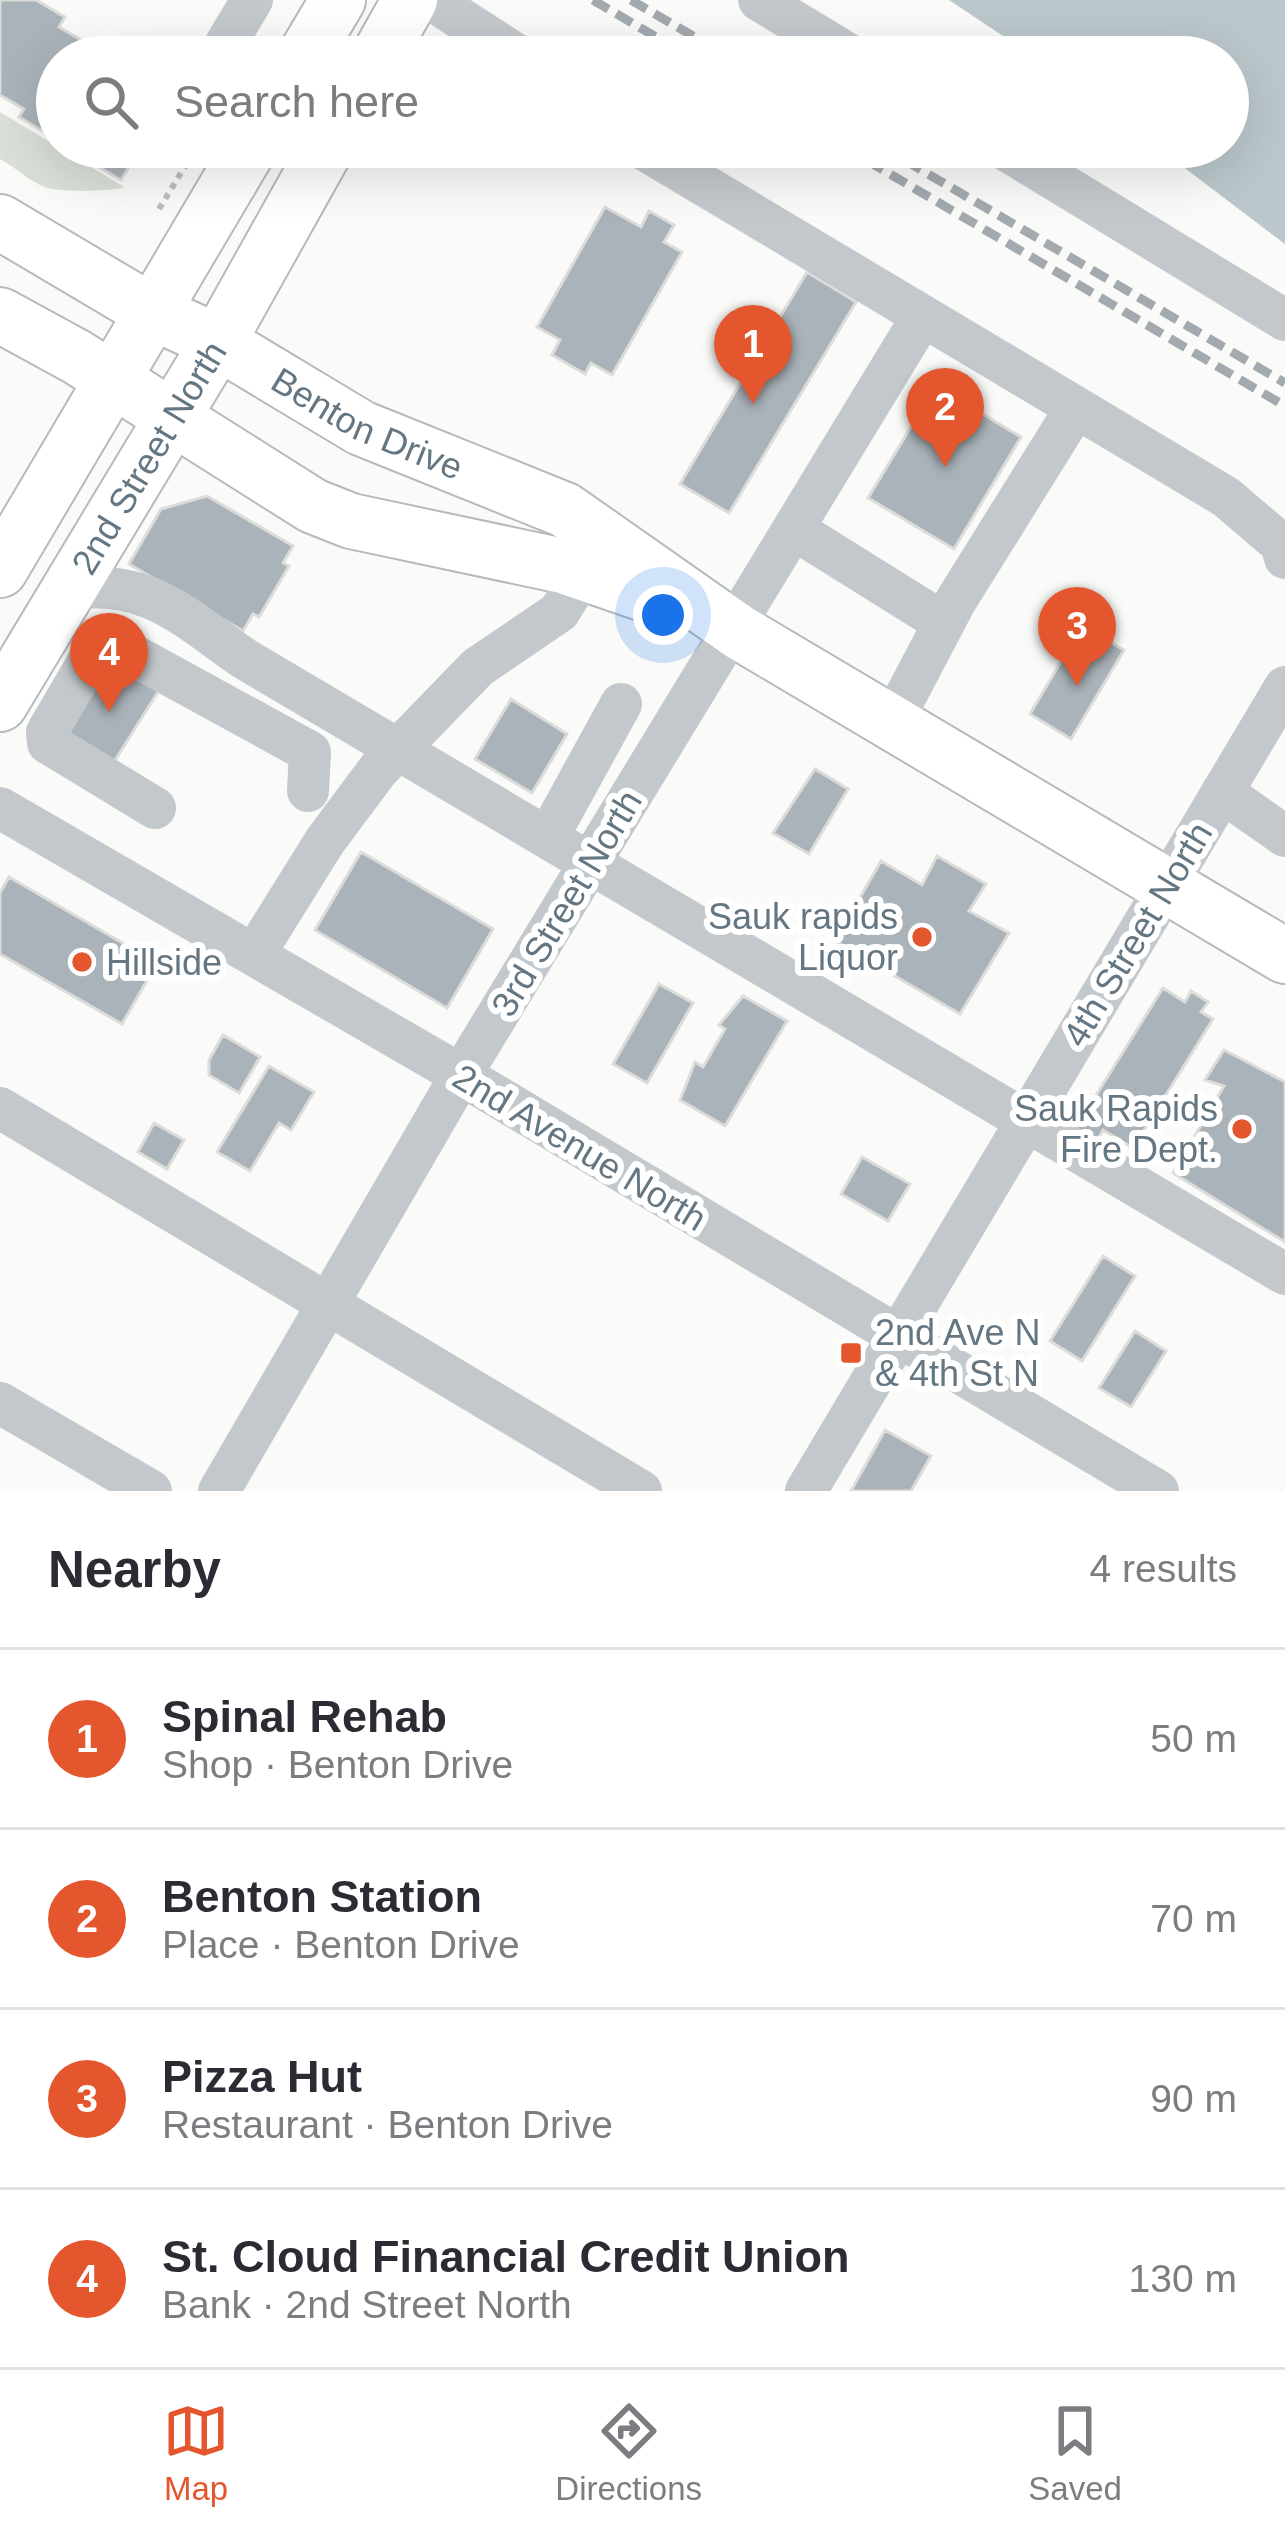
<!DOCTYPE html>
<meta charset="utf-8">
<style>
:root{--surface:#fff;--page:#f7f7f7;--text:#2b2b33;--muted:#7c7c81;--line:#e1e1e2;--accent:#e4572e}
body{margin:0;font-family:Helvetica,sans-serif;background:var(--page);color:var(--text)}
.you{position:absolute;left:663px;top:615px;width:42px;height:42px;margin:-30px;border:9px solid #fff;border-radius:50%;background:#1a73e8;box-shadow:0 0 0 18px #1a73e833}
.badge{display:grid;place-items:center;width:78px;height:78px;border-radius:50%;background:var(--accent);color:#fff;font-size:39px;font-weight:700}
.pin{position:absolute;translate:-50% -99px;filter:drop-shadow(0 3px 6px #0008)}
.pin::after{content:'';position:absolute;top:63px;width:42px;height:36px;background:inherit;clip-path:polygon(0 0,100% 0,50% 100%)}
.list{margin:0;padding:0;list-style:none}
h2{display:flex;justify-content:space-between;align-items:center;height:156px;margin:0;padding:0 48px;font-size:51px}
h2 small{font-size:39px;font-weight:400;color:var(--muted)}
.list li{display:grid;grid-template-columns:78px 1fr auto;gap:36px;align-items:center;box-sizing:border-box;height:180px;padding:0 48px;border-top:3px solid var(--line)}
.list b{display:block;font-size:45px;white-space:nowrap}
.list p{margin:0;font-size:39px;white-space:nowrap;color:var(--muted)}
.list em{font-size:39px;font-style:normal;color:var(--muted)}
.icon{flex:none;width:66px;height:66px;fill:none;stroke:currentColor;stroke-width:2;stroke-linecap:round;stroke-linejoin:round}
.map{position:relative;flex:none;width:1285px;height:1491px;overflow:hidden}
.search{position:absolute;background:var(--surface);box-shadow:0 12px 48px #0002;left:36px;right:36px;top:36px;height:132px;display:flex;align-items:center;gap:30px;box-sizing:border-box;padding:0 42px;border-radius:66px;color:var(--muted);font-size:45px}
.sheet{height:876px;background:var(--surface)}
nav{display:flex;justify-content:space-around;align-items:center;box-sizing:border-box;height:168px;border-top:3px solid var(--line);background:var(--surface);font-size:33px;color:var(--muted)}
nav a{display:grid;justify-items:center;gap:6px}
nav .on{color:var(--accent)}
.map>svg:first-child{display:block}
.green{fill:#dadfd7}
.water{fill:#bbc7cb}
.building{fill:#aab3b9;stroke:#dcdcda;stroke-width:3}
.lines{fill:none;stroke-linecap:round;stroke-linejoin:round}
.major-casing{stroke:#b5babe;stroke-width:58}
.path{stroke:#bbbfc2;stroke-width:6;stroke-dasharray:6 6;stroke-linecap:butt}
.minor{stroke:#c3c8cc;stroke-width:42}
.major{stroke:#fff;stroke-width:54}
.rail{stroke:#a2aab0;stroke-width:9;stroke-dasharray:18 9;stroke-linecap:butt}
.poi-dot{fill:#e4572e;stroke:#fff;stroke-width:4.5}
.labels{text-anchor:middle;stroke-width:12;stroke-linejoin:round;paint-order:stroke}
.street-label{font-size:36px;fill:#657683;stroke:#fff}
.poi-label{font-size:36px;fill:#657683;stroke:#fff;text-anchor:end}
</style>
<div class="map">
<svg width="1285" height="1491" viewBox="0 0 1285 1491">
<rect width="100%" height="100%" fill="#fafaf8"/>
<!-- green -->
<path class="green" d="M0,112L124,187C111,192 56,192 44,187C28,180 15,167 0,159Z"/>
<!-- water -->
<path class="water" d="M949,0H1285V244L1157,147H1228V57H1024L1018,46Z"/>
<!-- building -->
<path class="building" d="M0,0H36L65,17L59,27L110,57H57V131L51,136L19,117L24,109L0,95Z
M84,147H141L121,180L87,160L92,152Z
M605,207L641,227L649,211L674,225L664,242L682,252L612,375L591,363L585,374L552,355L560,340L537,327Z
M807,272L856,302L729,513L680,484Z
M948,393L1021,437L954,549L868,498L926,402L938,409Z
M207,496L293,546L283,563L289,566L259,617L253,614L243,631L129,564L161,509Z
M1082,626L1124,650L1071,739L1030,714Z
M109,654L161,687L109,770L56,737Z
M511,699L567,734L532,793L475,759Z
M815,769L848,789L809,854L773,833Z
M361,852L493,929L447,1008L315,930Z
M937,856L986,884L969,911L1009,933L960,1014L835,941L881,861L922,885Z
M9,877L157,963L122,1024L0,954V893Z
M659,984L693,1003L647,1083L613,1064Z
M1163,988L1185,1002L1191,991L1208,1002L1201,1012L1213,1019L1133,1148L1103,1130L1096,1142L1075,1129Z
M743,996L787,1021L725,1126L680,1100L695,1062L703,1067L725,1029L719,1025Z
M223,1035L260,1057L239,1093L209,1075V1060Z
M1224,1050L1285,1082V1242L1173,1173L1224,1086L1205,1080Z
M269,1066L314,1092L291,1130L279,1123L250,1171L217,1152Z
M154,1123L184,1140L167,1169L138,1152Z
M862,1157L910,1184L888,1221L841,1194Z
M1103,1256L1135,1276L1082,1361L1050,1341Z
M1135,1331L1166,1351L1131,1407L1099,1388Z
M885,1430L931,1456L911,1491H851Z"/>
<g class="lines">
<defs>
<g id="major">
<path d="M304,57L338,0"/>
<path d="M378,57L410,0"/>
<path id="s1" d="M0,222L152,312L218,342L361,428L565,510L739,632L1285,956"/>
<path d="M0,315L77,357L313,506L351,521L563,566L659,599"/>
<path d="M0,570L250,147"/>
<path id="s2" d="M0,704L218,342L327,147"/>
</g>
</defs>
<!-- major casing -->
<use href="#major" class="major-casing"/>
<!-- path -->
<path class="path" d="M159,209L197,147"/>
<!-- minor -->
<path class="minor" d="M432,0L520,57
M759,0L853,57
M225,45L252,0
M640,147L1226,497L1281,544L1285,558
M1001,147L1285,320
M795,530L944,623
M68,590C147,577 184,617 245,659L1285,1274
M892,722L955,602L1076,408
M1222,792L1285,836
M0,808L461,1075L1158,1491
M155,808L48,743L47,732L102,638L310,752L308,791
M548,837L621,704
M254,955L325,841L378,770L478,667L559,612L584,572
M0,1108L641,1491
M0,1403L151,1491
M219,1491L461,1075L922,317
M806,1491L1285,687"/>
<!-- major -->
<use href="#major" class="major"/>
<!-- rail -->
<path class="rail" d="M593,0L690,57
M631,0L729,57
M844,147L1285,406
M882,147L1285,383"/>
</g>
<!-- markers -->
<g class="poi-dot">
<circle cx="922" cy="937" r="12"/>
<circle cx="82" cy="962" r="12"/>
<circle cx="1242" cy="1129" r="12"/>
<rect x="839" y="1341" width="24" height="24" rx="6"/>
</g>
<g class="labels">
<!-- street labels -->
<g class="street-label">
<text dy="13" stroke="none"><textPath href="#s1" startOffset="420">Benton Drive</textPath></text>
<text dy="13" stroke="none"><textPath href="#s2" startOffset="288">2nd Street North</textPath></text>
<text transform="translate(566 903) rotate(-59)" y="13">3rd Street North</text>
<text transform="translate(1137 934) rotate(-59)" y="13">4th Street North</text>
<text transform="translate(580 1147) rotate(31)" y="13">2nd Avenue North</text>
</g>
<!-- poi labels -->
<g class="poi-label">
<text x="898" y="929">Sauk rapids<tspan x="898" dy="41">Liquor</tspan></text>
<text x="106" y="975" text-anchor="start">Hillside</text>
<text x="1218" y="1121">Sauk Rapids<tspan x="1218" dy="41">Fire Dept.</tspan></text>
<text x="875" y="1345" text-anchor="start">2nd Ave N<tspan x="875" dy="41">&amp; 4th St N</tspan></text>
</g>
</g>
</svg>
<div class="you"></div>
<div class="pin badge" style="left:753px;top:404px">1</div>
<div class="pin badge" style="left:945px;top:467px">2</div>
<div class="pin badge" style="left:1077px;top:686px">3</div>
<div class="pin badge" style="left:109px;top:712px">4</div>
<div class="search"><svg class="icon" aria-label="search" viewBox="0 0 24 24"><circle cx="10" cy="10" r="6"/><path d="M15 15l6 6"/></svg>Search here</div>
</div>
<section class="sheet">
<h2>Nearby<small>4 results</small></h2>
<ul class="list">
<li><span class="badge">1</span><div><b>Spinal Rehab</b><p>Shop · Benton Drive</p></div><em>50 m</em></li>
<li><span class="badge">2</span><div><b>Benton Station</b><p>Place · Benton Drive</p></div><em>70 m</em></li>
<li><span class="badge">3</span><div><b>Pizza Hut</b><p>Restaurant · Benton Drive</p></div><em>90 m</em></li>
<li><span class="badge">4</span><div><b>St. Cloud Financial Credit Union</b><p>Bank · 2nd Street North</p></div><em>130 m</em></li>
</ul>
</section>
<nav>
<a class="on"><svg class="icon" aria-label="map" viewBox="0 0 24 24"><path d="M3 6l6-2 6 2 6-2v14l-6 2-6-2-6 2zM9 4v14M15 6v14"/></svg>Map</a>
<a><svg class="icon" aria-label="directions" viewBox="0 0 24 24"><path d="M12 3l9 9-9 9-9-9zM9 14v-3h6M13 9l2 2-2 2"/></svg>Directions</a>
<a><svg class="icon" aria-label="saved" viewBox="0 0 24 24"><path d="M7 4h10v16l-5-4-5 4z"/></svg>Saved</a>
</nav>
